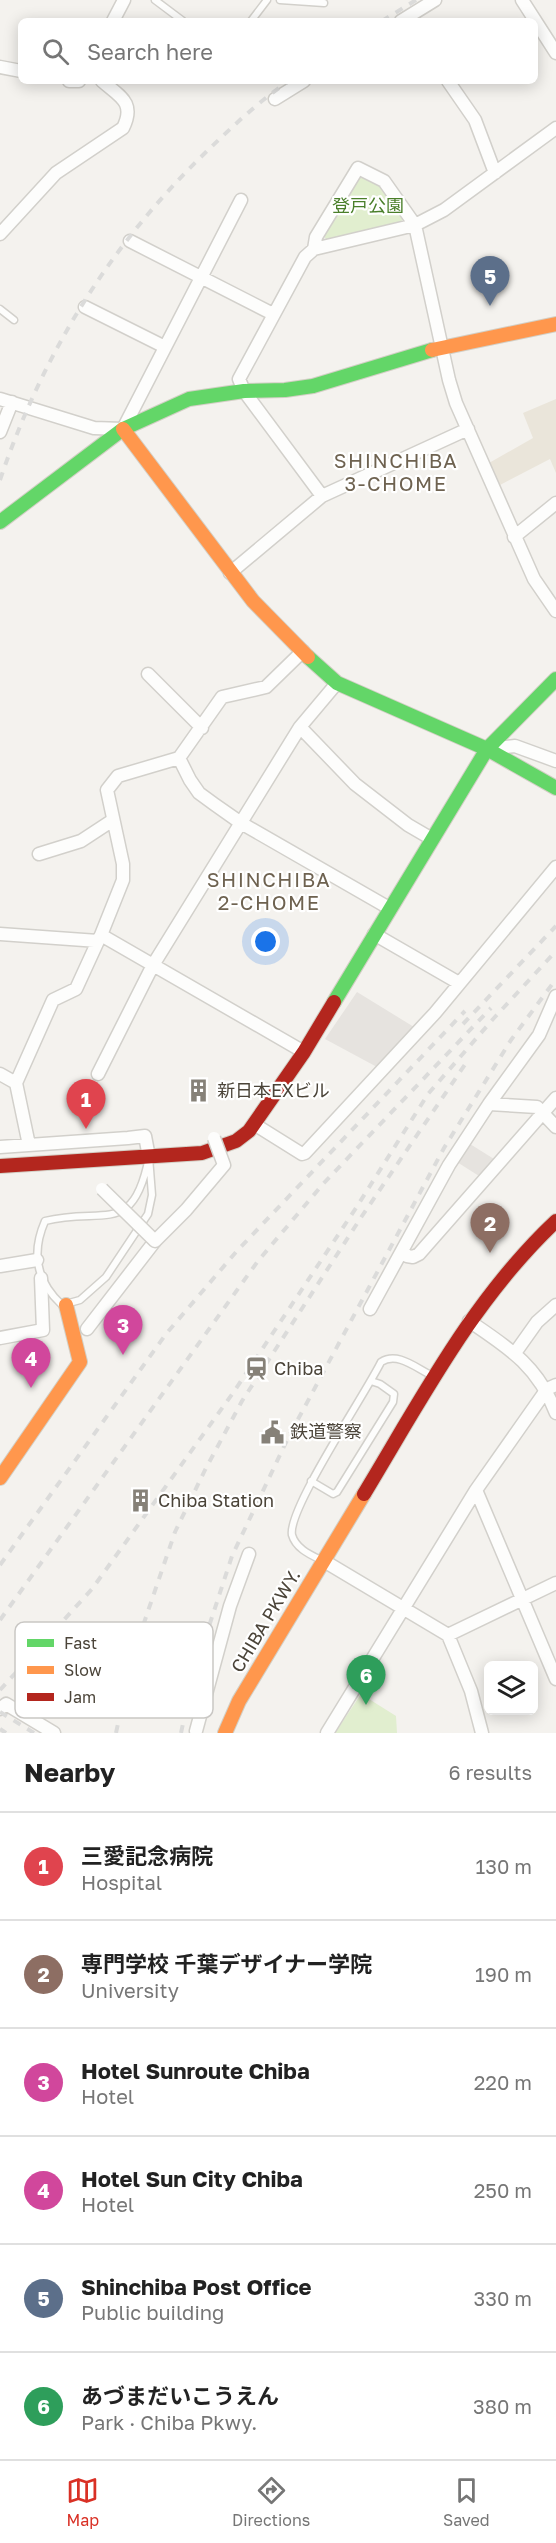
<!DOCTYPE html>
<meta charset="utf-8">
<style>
:root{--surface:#fff;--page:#f2f2f2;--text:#222;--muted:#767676;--line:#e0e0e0;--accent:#d93025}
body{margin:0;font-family:"Golos Text","Noto Sans JP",sans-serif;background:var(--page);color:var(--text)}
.controls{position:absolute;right:18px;bottom:18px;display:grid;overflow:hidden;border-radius:9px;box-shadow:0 3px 15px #0003}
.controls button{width:54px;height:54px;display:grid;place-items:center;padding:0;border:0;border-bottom:2px solid var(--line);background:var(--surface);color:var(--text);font:30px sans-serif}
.you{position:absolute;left:266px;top:942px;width:21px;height:21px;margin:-15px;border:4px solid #fff;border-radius:50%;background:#1a73e8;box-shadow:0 0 0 9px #1a73e833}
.badge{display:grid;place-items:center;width:39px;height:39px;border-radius:50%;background:var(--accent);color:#fff;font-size:20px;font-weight:700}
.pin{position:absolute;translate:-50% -50px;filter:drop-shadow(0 2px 3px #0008)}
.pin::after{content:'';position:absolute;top:32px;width:21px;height:18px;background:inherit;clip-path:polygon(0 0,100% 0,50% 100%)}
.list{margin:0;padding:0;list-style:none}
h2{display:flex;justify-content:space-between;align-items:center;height:78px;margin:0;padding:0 24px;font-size:26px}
h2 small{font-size:20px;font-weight:400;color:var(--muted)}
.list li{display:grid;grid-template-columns:39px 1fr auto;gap:18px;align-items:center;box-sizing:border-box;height:108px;padding:0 24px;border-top:2px solid var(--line)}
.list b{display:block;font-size:22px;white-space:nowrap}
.list p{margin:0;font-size:20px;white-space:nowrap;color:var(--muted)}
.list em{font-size:20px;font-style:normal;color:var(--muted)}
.icon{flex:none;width:33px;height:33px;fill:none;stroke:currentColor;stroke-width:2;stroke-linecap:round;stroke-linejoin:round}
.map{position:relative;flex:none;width:556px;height:1733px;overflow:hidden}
.search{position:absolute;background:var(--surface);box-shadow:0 3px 15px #0003;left:18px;right:18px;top:18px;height:66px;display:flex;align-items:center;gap:15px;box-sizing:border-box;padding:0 21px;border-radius:9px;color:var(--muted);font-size:22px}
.sheet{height:726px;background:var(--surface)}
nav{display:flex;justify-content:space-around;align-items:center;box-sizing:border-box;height:84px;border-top:2px solid var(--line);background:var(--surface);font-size:16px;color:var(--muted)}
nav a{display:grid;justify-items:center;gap:3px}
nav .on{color:var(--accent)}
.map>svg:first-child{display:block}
.education{fill:#eae5da}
.green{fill:#e1eecf}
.parking{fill:#e6e3df}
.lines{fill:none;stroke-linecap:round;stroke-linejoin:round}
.lane-casing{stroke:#d2d0cb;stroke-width:9}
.street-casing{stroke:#d2d0cb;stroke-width:15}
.fast-casing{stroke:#d3cfc5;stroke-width:16}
.slow-casing{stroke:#d3cfc5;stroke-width:16}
.jam-casing{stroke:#d3cfc5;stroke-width:16}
.lane{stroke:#fdfdfc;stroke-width:6}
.street{stroke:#fdfdfc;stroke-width:12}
.fast{stroke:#63d668;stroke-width:14}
.slow{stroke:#ff974d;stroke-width:14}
.jam{stroke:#b3261e;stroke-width:14}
.rail{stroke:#dbdbda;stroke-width:4;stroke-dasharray:8 8;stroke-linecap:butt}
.street-bridge-casing{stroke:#d2d0cb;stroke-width:15;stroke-linecap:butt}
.street-bridge{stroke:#fdfdfc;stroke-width:12}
.labels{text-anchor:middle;stroke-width:4.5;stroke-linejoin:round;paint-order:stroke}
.park-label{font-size:18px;fill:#4a7f2a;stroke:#fff}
.poi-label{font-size:18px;fill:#4b4439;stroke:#fff;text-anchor:start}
.street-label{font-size:18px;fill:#4b4439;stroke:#fff}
.neighbourhood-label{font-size:20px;letter-spacing:1.5px;fill:#6e6250;stroke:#fff}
.key{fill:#fff;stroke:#c9c7c4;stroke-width:1.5}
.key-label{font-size:16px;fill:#4b4439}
</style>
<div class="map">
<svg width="556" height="1733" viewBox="0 0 556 1733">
<rect width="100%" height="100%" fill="#f4f2ee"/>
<!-- education -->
<path class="education" d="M556,399V473L550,459L500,485L489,463L533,438L523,413Z"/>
<!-- green -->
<path class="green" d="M359,174L381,184L404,218L398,225L326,239L323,235Z
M361,1694L396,1716L397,1733H335Z"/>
<!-- parking -->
<path class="parking" d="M357,992L414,1027L377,1067L325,1039Z
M470,1144L494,1159L479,1176L457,1162Z"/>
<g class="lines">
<defs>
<path id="lane" d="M155,0L183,21
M280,0L324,3
M251,21L267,0
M0,309L14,320
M149,1157L152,1195L148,1214L106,1277L80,1300L62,1305C36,1281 31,1253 45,1221C104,1206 133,1238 149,1157Z
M311,1481L333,1494L337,1492L393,1402L394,1394L380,1384L371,1381
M323,1561C311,1555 296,1549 292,1535C287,1510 366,1393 381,1362C398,1351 417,1369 433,1376"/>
<path id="street" d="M522,0L556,53
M113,21L124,0
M401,21L435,0
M0,67L21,71
M69,81H79
M448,81L475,120L495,173
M275,99L304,81
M0,234L56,173L123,128C136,102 119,96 102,81
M130,241L273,314
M314,249L316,237L358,168L384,181L415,225L449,380L456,403L534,579L556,611
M85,307L165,347
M0,399L94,428L123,429L241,200
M0,432L12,402
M322,496L244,391L239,379L305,257L314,249L415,225L444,210L556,128
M514,537L556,503
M230,573L322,496L468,429
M148,674L202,728
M300,727L355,784L408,825L432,839
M487,749L515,746L556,761
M179,758L190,780L199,793L214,804L241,823L389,908
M39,854L81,841L113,820
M0,934L98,941L101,935L304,1052
M374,934L459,983
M101,935L123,880V864L107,790L118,776L179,758L222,697L266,687L303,651
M0,1074L16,1083
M98,1074L153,965L300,727L337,683
M489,1104L537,1107L556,1127
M254,1124L302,1154L305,1153L435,1013L556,867
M29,1145L16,1083L53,1000L76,989L98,941
M0,1147L128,1138L145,1136L149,1157
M403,1251L407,1256L413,1257L419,1254L556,1098
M0,1266L37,1260
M370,1309L449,1165L489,1104L539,1035L556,996
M469,1321C509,1348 538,1366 556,1413
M87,1329L155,1241
M0,1338L43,1330L41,1278
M515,1353L537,1322L556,1305
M476,1490L556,1679
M324,1561L448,1635L471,1691L482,1733
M448,1635L556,1583
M0,1709L6,1704L54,1733
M196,1731L230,1606L249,1554
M327,1733L476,1490L547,1389L556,1385"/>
<path id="fast" d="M0,522L123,429L189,399L244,391L285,390L313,386L432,350
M308,657L337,683L487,749L556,788
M334,1002L487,749L556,679"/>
<path id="slow" d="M432,350L556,324
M123,429L253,601L308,657
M0,1478L80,1362L66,1305
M225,1733L239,1701L364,1494"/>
<path id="jam" d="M0,1166L202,1153L236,1141L249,1131L304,1052L334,1002
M364,1494C422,1398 474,1298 556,1221"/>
</defs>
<!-- lane casing -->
<use href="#lane" class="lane-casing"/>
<!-- street casing -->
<use href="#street" class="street-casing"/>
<!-- fast casing -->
<use href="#fast" class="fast-casing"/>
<!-- slow casing -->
<use href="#slow" class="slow-casing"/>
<!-- jam casing -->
<use href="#jam" class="jam-casing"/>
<!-- lane -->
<use href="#lane" class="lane"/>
<!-- street -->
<use href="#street" class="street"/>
<!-- fast -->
<use href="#fast" class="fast"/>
<!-- slow -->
<use href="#slow" class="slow"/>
<!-- jam -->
<use href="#jam" class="jam"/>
<!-- rail -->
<path class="rail" d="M382,21L416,0
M0,480C43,353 110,245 206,152C232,127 259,101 289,81
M463,1024L556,926
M0,1565L166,1334L236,1252L465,1011
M0,1620L258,1261L323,1184L491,1008
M0,1690L92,1589L233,1393L356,1208L428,1094L494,1018L556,951
M0,1712L34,1733
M0,1729L6,1733
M116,1733L132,1658L175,1532L205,1470L242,1401L362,1216L466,1063
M181,1733L194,1672L232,1556L289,1436L444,1148L511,1040L556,979"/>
<defs>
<path id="street-bridge" d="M102,1189L155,1241L186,1210L224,1165L214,1138"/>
</defs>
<!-- street-bridge casing -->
<use href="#street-bridge" class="street-bridge-casing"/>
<!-- street-bridge -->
<use href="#street-bridge" class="street-bridge"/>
</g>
<!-- icons -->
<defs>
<symbol id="building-bare" viewBox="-9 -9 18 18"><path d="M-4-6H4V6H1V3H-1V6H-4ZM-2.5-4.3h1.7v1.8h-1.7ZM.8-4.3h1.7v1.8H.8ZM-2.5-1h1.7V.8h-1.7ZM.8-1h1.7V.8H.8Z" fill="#868178" stroke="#fff" stroke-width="2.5" paint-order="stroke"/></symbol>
<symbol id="station-bare" viewBox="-9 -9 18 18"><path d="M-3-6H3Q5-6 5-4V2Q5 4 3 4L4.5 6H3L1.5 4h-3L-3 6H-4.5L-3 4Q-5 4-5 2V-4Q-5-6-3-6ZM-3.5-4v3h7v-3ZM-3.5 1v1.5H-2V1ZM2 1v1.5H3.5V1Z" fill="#868178" stroke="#fff" stroke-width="2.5" paint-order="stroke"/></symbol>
<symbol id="civic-bare" viewBox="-9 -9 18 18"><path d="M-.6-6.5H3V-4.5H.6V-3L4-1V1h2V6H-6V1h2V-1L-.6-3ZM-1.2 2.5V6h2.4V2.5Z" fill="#868178" stroke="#fff" stroke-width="2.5" paint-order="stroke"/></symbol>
</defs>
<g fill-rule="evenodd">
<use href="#building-bare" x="182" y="1074" width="33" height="33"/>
<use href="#station-bare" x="240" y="1352" width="33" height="33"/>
<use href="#civic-bare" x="256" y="1416" width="33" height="33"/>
<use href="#building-bare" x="124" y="1484" width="33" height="33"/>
</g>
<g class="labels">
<!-- park labels -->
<g class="park-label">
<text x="368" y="212">登戸公園</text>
</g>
<!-- poi labels -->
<g class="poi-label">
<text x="217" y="1097">新日本EXビル</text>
<text x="274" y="1375">Chiba</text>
<text x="290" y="1438">鉄道警察</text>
<text x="158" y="1507">Chiba Station</text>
</g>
<!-- street labels -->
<g class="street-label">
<text transform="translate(266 1621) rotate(-59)" y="6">CHIBA PKWY.</text>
</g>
<!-- neighbourhood labels -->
<g class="neighbourhood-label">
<text x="396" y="468">SHINCHIBA<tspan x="396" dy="23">3-CHOME</tspan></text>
<text x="269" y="887">SHINCHIBA<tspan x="269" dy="23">2-CHOME</tspan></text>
</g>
</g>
<!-- legend -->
<rect x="15" y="1622" width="198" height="96" rx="9" class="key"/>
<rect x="27" y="1639" width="27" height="8" fill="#63d668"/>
<rect x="27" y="1666" width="27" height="8" fill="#ff974d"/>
<rect x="27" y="1693" width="27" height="8" fill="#b3261e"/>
<g class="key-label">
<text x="64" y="1649">Fast</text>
<text x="64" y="1676">Slow</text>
<text x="64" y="1703">Jam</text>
</g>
</svg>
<div class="controls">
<button><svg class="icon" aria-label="layers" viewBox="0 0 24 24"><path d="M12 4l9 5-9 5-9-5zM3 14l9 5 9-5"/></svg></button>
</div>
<div class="you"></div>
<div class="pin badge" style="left:86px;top:1129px;background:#e0444e">1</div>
<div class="pin badge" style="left:490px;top:1253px;background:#8d6e63">2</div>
<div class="pin badge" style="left:123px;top:1355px;background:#d1479c">3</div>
<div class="pin badge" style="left:31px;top:1388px;background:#d1479c">4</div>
<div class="pin badge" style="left:490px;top:306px;background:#5c6f8a">5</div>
<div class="pin badge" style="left:366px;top:1705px;background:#2e9e5b">6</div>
<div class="search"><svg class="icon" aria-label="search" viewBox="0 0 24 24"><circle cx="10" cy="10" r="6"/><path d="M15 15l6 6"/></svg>Search here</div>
</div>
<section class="sheet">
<h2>Nearby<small>6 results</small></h2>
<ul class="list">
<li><span class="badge" style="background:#e0444e">1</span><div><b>三愛記念病院</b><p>Hospital</p></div><em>130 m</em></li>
<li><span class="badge" style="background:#8d6e63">2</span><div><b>専門学校 千葉デザイナー学院</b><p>University</p></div><em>190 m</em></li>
<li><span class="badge" style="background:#d1479c">3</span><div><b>Hotel Sunroute Chiba</b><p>Hotel</p></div><em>220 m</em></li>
<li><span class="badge" style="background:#d1479c">4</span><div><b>Hotel Sun City Chiba</b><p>Hotel</p></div><em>250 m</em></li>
<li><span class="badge" style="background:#5c6f8a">5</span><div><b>Shinchiba Post Office</b><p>Public building</p></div><em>330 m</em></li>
<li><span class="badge" style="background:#2e9e5b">6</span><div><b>あづまだいこうえん</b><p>Park · Chiba Pkwy.</p></div><em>380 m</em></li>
</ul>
</section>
<nav>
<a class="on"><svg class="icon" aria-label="map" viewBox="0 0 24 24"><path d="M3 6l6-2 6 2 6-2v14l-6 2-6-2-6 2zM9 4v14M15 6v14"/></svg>Map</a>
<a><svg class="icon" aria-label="directions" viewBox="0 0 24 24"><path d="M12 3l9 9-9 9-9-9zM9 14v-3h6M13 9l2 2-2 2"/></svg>Directions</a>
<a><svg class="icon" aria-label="saved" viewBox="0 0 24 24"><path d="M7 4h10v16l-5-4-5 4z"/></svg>Saved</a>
</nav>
